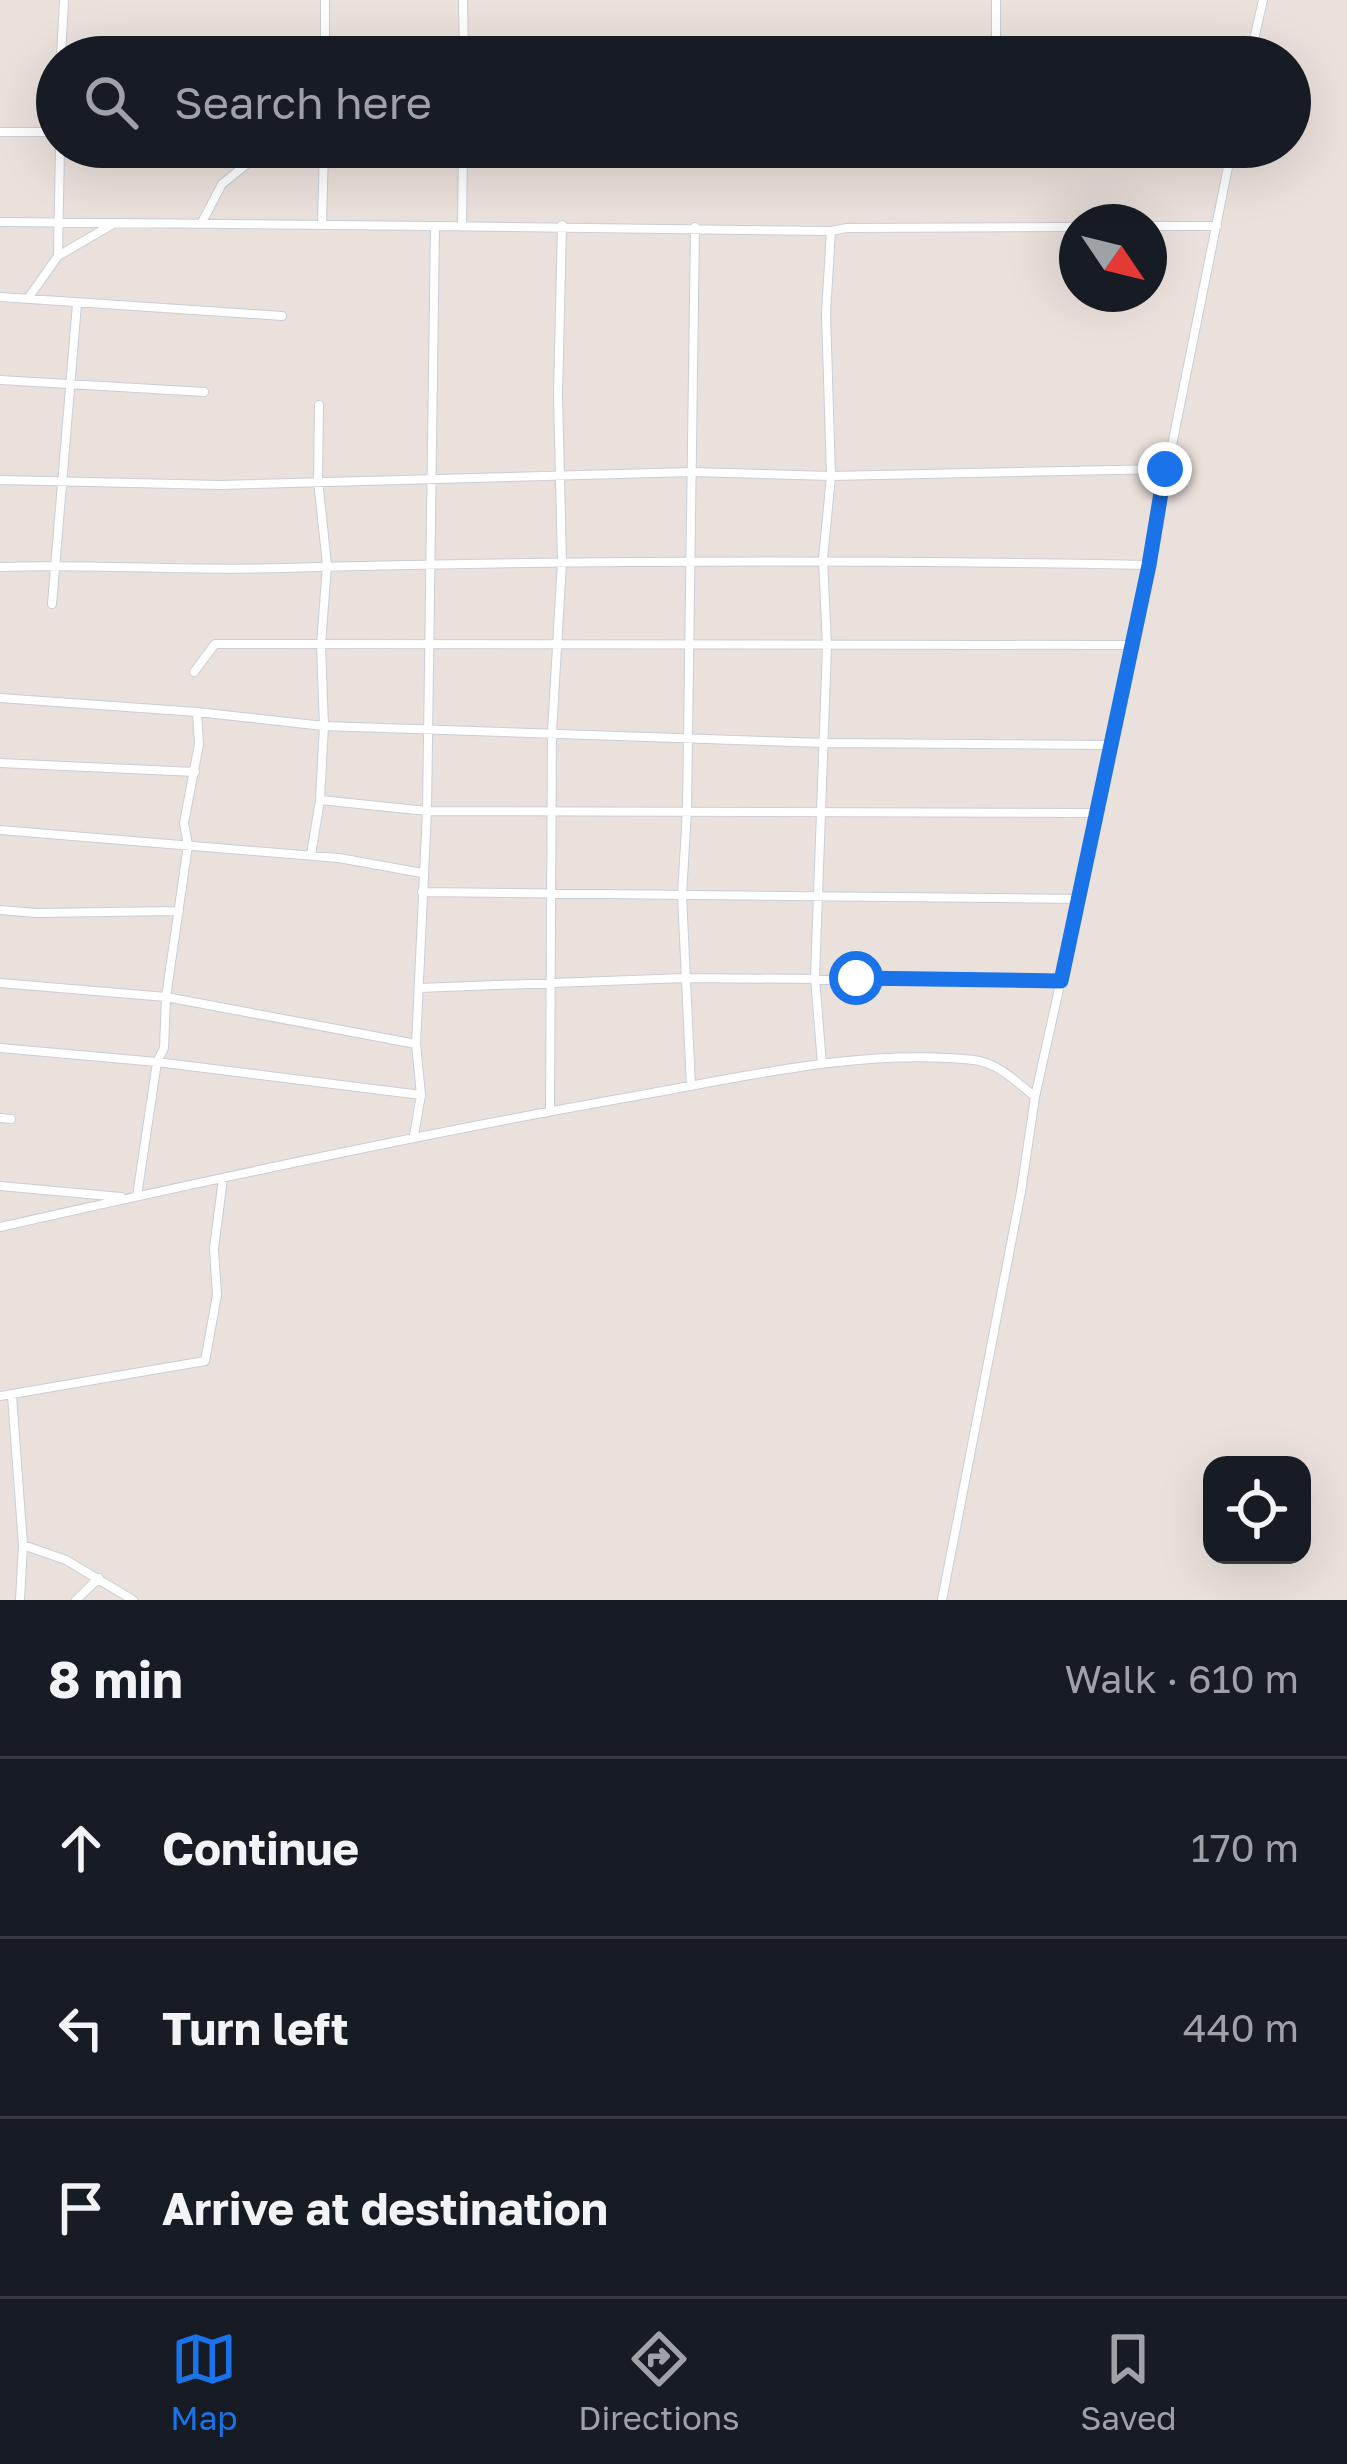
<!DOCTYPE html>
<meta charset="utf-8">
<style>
:root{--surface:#171b24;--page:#20242c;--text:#f1f3f6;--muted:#9ea1a6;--line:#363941;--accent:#1a73e8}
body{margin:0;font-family:"Golos Text",sans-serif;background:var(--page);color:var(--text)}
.controls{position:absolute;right:36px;bottom:36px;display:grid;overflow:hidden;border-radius:24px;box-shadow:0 12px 48px #0002}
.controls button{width:108px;height:108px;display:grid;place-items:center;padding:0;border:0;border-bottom:3px solid var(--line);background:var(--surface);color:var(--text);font:60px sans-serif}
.compass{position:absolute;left:1059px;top:204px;width:108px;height:108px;border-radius:50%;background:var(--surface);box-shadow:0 12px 48px #0002;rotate:125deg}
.stop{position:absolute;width:36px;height:36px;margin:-27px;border:9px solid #1a73e8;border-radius:50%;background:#fff}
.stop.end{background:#1a73e8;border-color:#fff;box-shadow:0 3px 12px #0008}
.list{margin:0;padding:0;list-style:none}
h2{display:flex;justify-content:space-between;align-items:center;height:156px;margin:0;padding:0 48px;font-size:51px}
h2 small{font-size:39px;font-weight:400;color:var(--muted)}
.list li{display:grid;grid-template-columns:78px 1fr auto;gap:36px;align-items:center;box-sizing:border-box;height:180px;padding:0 48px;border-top:3px solid var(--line)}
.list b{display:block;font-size:45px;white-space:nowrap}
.list em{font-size:39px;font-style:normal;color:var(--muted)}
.icon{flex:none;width:66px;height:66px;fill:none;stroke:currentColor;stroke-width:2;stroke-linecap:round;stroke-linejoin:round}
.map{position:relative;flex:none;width:1347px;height:1600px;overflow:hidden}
.search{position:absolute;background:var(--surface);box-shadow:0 12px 48px #0002;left:36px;right:36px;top:36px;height:132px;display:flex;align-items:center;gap:30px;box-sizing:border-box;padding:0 42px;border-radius:66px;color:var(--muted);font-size:45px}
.sheet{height:696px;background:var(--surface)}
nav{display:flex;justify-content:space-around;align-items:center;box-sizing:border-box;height:168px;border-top:3px solid var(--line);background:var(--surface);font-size:33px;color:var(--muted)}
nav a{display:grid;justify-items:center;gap:6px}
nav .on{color:var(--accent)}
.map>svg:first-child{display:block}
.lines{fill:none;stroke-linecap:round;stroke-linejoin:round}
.street-casing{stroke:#c8ced7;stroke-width:10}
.street{stroke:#fff;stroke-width:8}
.route{stroke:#1a73e8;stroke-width:15}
</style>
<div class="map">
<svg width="1347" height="1600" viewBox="0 0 1347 1600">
<rect width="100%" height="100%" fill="#ebe1dc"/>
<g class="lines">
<defs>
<path id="street" d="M325,0V57
M463,0L464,57
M996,0V57
M61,57L64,0
M91,57L464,50
M1250,57L1263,0
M0,132H57
M0,222L435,226
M201,224L222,184L268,147
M322,225L324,147
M1149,226H1217
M462,227L463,147
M58,256L113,224
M0,297L282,316
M29,297L58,256L60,147
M0,380L204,392
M0,480L220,485L692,472L831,476L1165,469
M0,567C94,564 189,571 283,568C572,560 860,560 1149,565
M52,604L77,304
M194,672L215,644L1132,645
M0,698L197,712L324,726L823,743L1111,745
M0,763L195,772
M320,800L427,811L1098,813
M0,830L339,858L422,873
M311,855L320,800L324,726L321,645L327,565L318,480L319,405
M422,892L1078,899
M0,910L36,913L179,911
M0,983L166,997L416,1044
M419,988L684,978L1061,981
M0,1048L157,1062L421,1095
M822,1064L815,978L827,646L823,559L831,476L826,313L831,231
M691,1086L682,895L687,810L695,227
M550,1111L552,732L562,562L558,395L562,225
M0,1118L11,1119
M414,1135L421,1095L416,1044L427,811L435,226L831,231L847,228L1077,227
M0,1186L121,1197
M137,1196L157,1062L164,1048L166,997L188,845L184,823L199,744L197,712
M0,1227C214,1179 425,1133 641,1095C748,1076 864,1048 974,1060C998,1063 1017,1082 1035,1097
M0,1396L205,1361L217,1295L214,1249L223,1178
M12,1396L23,1545L66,1560L133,1600
M20,1600L23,1545
M76,1600L99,1578
M942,1600L1021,1192L1035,1097L1098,813L1232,147"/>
</defs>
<!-- street casing -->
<use href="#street" class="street-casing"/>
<!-- street -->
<use href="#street" class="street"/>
</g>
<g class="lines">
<!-- route -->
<path class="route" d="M856,978L1061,981L1149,565L1165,469"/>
</g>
</svg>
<div class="controls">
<button><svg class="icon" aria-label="locate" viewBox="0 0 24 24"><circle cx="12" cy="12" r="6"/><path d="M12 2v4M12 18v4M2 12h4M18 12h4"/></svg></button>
</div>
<svg class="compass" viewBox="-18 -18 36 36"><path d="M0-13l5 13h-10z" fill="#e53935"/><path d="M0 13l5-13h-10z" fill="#9ea1a6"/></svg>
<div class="stop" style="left:856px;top:978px"></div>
<div class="stop end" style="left:1165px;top:469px"></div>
<div class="search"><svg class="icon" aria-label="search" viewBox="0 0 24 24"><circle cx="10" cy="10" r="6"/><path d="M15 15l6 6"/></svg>Search here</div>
</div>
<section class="sheet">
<h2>8 min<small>Walk · 610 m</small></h2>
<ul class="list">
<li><svg class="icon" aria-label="ahead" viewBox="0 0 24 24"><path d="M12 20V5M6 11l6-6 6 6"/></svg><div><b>Continue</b></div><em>170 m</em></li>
<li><svg class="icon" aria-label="left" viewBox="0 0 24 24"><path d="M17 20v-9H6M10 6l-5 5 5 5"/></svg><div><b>Turn left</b></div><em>440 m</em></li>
<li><svg class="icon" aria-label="arrive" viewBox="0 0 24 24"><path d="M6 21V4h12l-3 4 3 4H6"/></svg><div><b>Arrive at destination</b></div></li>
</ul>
</section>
<nav>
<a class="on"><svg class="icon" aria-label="map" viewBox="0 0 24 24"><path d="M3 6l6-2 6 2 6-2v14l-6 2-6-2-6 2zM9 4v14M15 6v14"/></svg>Map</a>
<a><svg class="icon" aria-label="directions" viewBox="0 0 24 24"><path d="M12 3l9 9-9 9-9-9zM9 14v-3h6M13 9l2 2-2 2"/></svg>Directions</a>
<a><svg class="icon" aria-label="saved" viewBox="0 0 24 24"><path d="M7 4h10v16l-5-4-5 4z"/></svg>Saved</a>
</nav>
